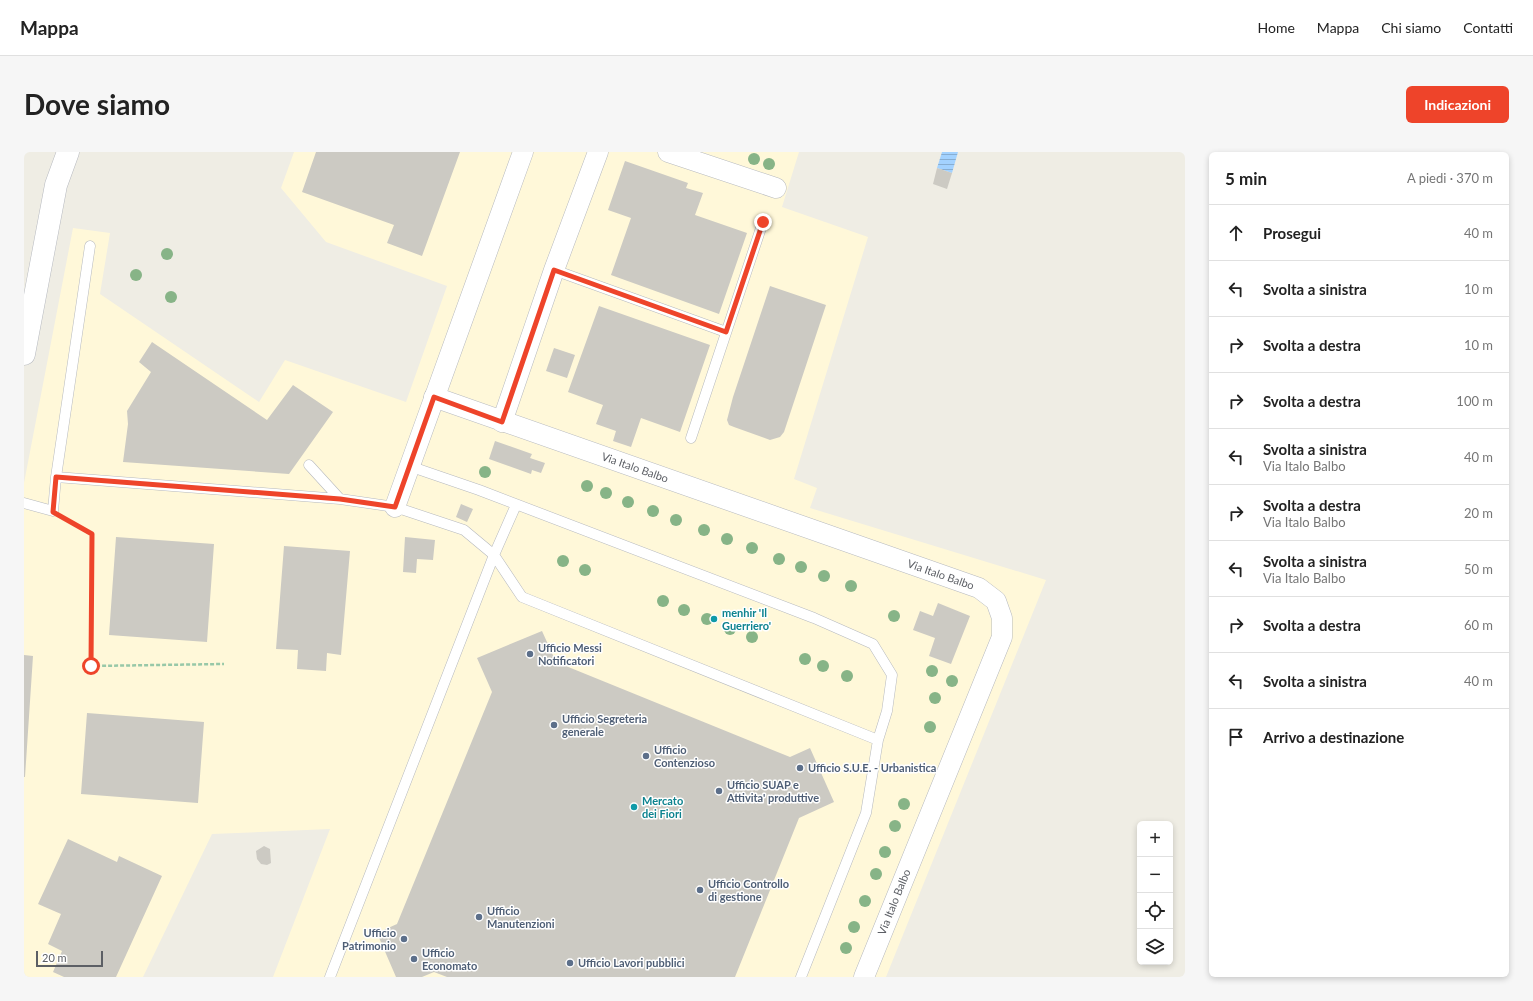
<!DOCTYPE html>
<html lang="it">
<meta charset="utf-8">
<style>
:root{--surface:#fff;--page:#f6f6f6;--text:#222;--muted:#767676;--line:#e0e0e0;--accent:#ee442a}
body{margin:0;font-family:Lato,sans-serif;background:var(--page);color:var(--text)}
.controls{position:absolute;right:12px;bottom:12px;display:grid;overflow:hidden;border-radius:6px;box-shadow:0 2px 6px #0003}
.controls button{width:36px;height:36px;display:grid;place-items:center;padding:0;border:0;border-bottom:1px solid var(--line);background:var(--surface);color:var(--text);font:20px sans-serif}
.scale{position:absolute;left:12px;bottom:10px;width:67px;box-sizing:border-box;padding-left:4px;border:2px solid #5c5f65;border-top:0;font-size:11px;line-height:14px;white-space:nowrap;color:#5c5f65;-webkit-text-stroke:3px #fff;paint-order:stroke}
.stop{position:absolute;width:12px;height:12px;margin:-9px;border:3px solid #ee442a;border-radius:50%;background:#fff}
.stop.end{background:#ee442a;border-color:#fff;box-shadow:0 1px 4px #0008}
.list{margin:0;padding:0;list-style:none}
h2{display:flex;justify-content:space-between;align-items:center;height:52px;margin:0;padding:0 16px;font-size:17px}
h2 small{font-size:13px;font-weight:400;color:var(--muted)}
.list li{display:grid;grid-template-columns:26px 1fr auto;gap:12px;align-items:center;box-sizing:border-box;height:56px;padding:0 16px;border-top:1px solid var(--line)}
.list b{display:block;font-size:15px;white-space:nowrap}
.list p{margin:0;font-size:13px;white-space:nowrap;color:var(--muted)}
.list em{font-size:13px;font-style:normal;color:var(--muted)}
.icon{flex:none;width:22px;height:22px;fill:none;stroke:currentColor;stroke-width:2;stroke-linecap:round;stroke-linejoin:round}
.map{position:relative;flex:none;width:1161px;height:825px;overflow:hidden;border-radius:6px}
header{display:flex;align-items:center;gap:24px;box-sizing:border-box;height:56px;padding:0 20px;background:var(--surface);border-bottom:1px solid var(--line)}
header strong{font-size:19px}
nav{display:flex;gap:22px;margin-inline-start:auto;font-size:14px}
.intro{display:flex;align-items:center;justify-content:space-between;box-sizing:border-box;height:96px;padding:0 24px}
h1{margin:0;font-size:28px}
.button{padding:10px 18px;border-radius:6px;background:var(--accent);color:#fff;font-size:14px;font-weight:700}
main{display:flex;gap:24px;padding:0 24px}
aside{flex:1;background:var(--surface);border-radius:6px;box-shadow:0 2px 6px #0003}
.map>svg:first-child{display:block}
.commercial{fill:#fff8d9}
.water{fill:url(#water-rules)}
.building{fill:#cccac3}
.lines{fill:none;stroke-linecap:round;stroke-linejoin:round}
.service-casing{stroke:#b6b9be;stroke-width:11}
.minor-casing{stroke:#b6b9be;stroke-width:21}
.secondary-casing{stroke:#b7bac0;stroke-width:23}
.path{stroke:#98c8a8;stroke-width:2.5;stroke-dasharray:4 2;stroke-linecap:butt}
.service{stroke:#fff;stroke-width:10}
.minor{stroke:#fff;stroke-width:20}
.secondary{stroke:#fff;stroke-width:22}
.tree{fill:#87b487}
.route{stroke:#ee442a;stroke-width:5}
.culture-dot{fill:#0f9aa8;stroke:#fff;stroke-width:1.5}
.service-dot{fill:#5c6f8a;stroke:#fff;stroke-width:1.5}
.labels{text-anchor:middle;stroke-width:3;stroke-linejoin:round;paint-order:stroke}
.street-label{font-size:11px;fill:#5c5f65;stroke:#fff}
.culture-label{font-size:11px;font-weight:bold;fill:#0d838f;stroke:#fff;text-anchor:start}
.service-label{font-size:11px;font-weight:bold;fill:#4e5e75;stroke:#fff;text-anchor:start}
</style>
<header>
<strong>Mappa</strong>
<nav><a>Home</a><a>Mappa</a><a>Chi siamo</a><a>Contatti</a></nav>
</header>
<div class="intro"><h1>Dove siamo</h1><a class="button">Indicazioni</a></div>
<main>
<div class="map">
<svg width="1161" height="825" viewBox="0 0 1161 825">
<defs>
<pattern id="water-rules" width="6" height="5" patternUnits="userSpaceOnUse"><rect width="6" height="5" fill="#a3d2ff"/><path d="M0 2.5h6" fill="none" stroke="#88aed2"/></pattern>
</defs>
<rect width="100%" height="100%" fill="#efede4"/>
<!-- commercial -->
<path class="commercial" d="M270,0H775L758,55L844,85L770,327L793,336L786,356L1022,428L862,825H249L306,677L188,682L119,825H0V331L49,76L86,81L76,142L235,250L261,208L382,250L423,134L302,90L257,36Z"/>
<!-- water -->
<path class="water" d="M918,0H934L928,21L913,16Z"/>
<!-- building -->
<path class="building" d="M292,0H436L398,104L363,91L370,73L278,40Z
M601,9L664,31L662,36L679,41L671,63L723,81L695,162L587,123L607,66L584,58Z
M913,16L928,21L923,37L909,32Z
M746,134L802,153L760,280L756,285L746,288L710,275L705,273L703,268L709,245Z
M575,154L686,193L656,280L617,266L607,295L589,289L592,279L572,272L579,253L544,240Z
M128,190L243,268L269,233L309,260L265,322L99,310L104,272L103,259L127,220L115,210Z
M530,196L551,203L543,226L522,219Z
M471,289L508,302L506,306L521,311L517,321L508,318L507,322L465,307Z
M437,352L449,357L443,370L432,365Z
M92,385L190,392L183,490L85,483Z
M381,385L411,388L409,408L393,407L392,421L379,420Z
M260,394L326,399L317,503L303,501L302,519L273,517L274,498L252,497Z
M914,451L946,464L927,512L905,504L911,486L889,478L896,459L909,464Z
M518,479L532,510L766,605L786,596L810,650L775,666L711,825H423L410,820L398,825H372L353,781L373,772L468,540L453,506Z
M0,503L9,504L1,625H0Z
M63,561L180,570L174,651L57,642Z
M44,687L93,710L95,704L138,724L92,825H40L29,820L38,799L24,792L37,762L14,752Z
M240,694L246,697L247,711L243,713L237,712L233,707L232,699Z"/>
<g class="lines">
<defs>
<path id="service" d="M530,118L702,180
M667,286L739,70
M285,313L316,347L371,355L440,378L470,403L498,445L854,588L863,559L868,523L849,492L790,466L455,338L385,314
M32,325L316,347
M0,351L29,359L32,325L66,94
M306,825L470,403L492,353
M777,825L842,661L854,588"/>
<g id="minor">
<path d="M644,0L752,36"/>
<path id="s1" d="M410,245L955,436L972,449L978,466V485L840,825"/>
<path d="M478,270L530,118L574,0"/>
<path d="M371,355L499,0"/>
</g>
<path id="secondary" d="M0,202L32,33L44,0"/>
</defs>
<!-- service casing -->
<use href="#service" class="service-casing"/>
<!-- minor casing -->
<use href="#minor" class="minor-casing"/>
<!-- secondary casing -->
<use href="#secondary" class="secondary-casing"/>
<!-- path -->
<path class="path" d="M41,367L68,382L67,514L200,512"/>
<!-- service -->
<use href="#service" class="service"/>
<!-- minor -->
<use href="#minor" class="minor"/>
<!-- secondary -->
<use href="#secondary" class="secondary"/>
</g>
<!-- trees -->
<g class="tree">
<circle cx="730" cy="7" r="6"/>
<circle cx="745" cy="12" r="6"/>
<circle cx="143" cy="102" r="6"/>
<circle cx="112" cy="123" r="6"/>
<circle cx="147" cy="145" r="6"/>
<circle cx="461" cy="320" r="6"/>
<circle cx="563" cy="334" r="6"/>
<circle cx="582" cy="341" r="6"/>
<circle cx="604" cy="350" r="6"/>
<circle cx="629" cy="359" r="6"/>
<circle cx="652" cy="368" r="6"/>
<circle cx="680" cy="378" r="6"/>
<circle cx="703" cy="387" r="6"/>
<circle cx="728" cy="396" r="6"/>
<circle cx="755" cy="407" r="6"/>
<circle cx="539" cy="409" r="6"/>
<circle cx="777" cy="415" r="6"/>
<circle cx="561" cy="418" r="6"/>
<circle cx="800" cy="424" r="6"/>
<circle cx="827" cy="434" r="6"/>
<circle cx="639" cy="449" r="6"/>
<circle cx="660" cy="458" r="6"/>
<circle cx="870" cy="464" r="6"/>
<circle cx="683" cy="467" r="6"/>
<circle cx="706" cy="477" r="6"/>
<circle cx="728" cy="485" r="6"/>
<circle cx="781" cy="507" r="6"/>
<circle cx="799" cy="514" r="6"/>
<circle cx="908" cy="519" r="6"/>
<circle cx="823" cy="524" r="6"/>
<circle cx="928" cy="529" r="6"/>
<circle cx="911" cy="546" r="6"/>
<circle cx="906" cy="575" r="6"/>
<circle cx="880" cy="652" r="6"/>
<circle cx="871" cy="674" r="6"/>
<circle cx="861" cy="700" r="6"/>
<circle cx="852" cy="722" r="6"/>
<circle cx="841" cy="749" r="6"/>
<circle cx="830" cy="775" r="6"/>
<circle cx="822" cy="796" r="6"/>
</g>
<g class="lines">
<!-- route -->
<path class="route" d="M67,514L68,382L29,360L32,325L316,347L371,355L410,245L478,270L530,118L702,180L739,70"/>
</g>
<!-- markers -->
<g class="culture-dot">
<circle cx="690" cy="467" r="4"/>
<circle cx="610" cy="655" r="4"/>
</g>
<g class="service-dot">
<circle cx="506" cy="502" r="4"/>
<circle cx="530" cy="573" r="4"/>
<circle cx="622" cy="604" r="4"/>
<circle cx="776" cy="616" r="4"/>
<circle cx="695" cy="639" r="4"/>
<circle cx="676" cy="738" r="4"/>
<circle cx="455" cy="765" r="4"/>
<circle cx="380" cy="787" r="4"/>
<circle cx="390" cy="807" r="4"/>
<circle cx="546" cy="811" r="4"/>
</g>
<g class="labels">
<!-- street labels -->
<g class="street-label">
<text dy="4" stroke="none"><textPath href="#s1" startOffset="213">Via Italo Balbo</textPath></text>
<text dy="4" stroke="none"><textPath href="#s1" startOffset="537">Via Italo Balbo</textPath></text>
<text transform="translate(870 750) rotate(-68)" y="4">Via Italo Balbo</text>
</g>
<!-- culture labels -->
<g class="culture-label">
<text x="698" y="465">menhir 'Il<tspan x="698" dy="13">Guerriero'</tspan></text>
<text x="618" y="653">Mercato<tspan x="618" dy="13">dei Fiori</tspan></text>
</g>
<!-- service labels -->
<g class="service-label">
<text x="514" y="500">Ufficio Messi<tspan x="514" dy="13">Notificatori</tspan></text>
<text x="538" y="571">Ufficio Segreteria<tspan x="538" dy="13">generale</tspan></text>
<text x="630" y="602">Ufficio<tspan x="630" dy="13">Contenzioso</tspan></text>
<text x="784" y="620">Ufficio S.U.E. - Urbanistica</text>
<text x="703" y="637">Ufficio SUAP e<tspan x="703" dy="13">Attivita' produttive</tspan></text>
<text x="684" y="736">Ufficio Controllo<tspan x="684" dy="13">di gestione</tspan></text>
<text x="463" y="763">Ufficio<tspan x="463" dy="13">Manutenzioni</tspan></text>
<text x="372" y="785" text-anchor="end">Ufficio<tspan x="372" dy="13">Patrimonio</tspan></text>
<text x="398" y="805">Ufficio<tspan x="398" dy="13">Economato</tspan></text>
<text x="554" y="815">Ufficio Lavori pubblici</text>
</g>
</g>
</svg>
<div class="controls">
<button>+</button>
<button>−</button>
<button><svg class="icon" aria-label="locate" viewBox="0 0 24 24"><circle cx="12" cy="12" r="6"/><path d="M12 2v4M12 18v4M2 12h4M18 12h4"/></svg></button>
<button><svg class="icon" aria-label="layers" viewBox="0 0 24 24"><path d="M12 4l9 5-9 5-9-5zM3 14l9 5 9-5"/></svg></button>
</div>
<div class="scale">20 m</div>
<div class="stop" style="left:67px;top:514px"></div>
<div class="stop end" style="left:739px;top:70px"></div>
</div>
<aside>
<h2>5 min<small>A piedi · 370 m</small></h2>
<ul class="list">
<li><svg class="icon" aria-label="ahead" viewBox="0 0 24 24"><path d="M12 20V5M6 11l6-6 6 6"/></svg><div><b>Prosegui</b></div><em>40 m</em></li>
<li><svg class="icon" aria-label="left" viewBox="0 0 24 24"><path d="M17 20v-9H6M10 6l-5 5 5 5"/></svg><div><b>Svolta a sinistra</b></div><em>10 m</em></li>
<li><svg class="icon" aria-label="right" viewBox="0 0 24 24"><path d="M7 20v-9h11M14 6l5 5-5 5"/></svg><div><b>Svolta a destra</b></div><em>10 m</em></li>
<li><svg class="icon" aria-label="right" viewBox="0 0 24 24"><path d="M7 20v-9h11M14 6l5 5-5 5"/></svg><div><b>Svolta a destra</b></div><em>100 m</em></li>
<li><svg class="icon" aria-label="left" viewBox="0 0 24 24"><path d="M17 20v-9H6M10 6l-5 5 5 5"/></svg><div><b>Svolta a sinistra</b><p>Via Italo Balbo</p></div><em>40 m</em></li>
<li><svg class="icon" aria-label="right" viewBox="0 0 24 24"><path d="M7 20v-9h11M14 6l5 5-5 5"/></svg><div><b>Svolta a destra</b><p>Via Italo Balbo</p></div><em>20 m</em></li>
<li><svg class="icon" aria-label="left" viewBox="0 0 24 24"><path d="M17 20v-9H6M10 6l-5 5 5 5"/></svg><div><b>Svolta a sinistra</b><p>Via Italo Balbo</p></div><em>50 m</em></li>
<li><svg class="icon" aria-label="right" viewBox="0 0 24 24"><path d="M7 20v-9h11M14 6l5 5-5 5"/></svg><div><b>Svolta a destra</b></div><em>60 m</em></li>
<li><svg class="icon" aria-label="left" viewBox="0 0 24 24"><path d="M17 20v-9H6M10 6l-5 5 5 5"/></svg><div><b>Svolta a sinistra</b></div><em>40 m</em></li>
<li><svg class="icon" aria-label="arrive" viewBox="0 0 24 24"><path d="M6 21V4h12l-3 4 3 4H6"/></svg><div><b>Arrivo a destinazione</b></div></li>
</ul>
</aside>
</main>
